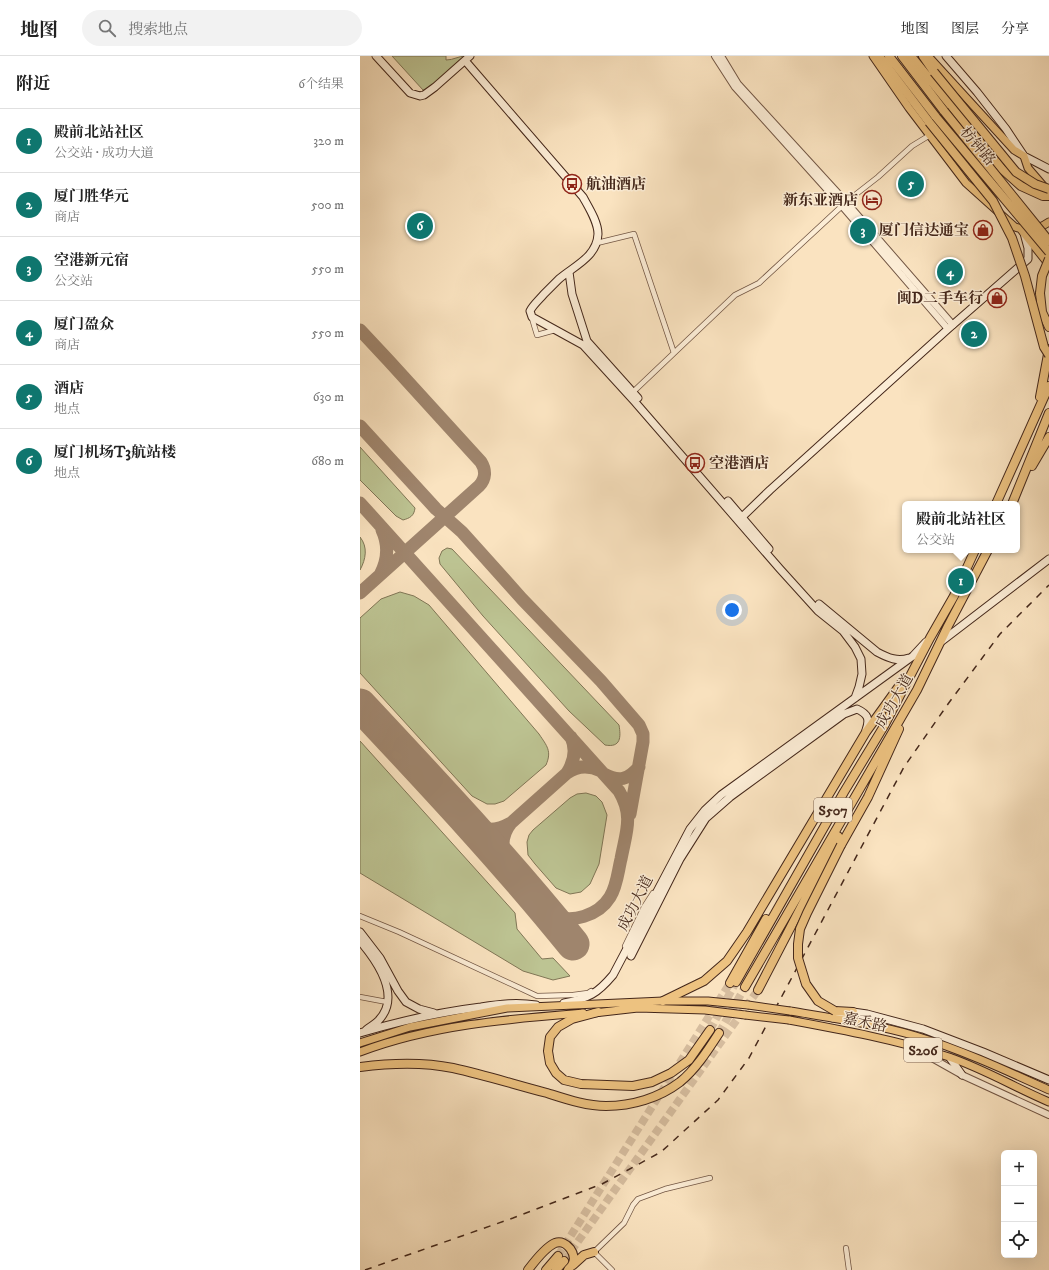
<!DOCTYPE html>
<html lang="zh">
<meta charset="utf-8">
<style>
:root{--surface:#fff;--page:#f2f2f2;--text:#222;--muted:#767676;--line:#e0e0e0;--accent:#0f766e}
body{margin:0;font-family:"IM FELL DW Pica","Noto Serif SC",serif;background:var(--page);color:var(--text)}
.controls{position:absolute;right:12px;bottom:12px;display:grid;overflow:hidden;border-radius:6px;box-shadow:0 4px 16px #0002}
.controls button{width:36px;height:36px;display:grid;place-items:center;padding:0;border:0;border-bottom:1px solid var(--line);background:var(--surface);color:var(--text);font:20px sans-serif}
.you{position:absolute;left:372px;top:554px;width:14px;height:14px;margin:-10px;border:3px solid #fff;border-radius:50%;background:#1a73e8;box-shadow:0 0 0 6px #1a73e833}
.badge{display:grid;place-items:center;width:26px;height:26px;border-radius:50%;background:var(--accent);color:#fff;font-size:13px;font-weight:700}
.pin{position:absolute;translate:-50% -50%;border:2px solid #fff;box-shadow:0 1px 4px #0006}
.popup{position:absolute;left:542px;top:445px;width:118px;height:52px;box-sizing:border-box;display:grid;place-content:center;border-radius:6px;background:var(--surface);filter:drop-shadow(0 1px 3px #0005);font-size:13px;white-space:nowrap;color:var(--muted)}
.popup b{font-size:15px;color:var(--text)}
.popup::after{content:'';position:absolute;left:50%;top:100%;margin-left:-8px;border:8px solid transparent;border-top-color:var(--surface)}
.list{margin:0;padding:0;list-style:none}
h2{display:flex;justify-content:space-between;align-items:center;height:52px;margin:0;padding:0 16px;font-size:17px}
h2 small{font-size:13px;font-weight:400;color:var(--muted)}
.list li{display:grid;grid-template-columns:26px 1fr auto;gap:12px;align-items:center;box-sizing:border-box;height:64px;padding:0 16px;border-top:1px solid var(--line)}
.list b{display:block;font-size:15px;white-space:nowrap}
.list p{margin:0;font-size:13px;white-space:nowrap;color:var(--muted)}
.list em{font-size:13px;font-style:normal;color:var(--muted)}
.icon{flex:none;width:22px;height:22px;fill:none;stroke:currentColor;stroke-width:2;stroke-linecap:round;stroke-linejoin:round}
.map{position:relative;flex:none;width:689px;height:1214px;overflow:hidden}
header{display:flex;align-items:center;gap:24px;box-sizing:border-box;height:56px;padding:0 20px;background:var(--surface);border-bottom:1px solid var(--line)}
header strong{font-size:19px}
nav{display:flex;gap:22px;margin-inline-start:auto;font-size:14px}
.search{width:280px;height:36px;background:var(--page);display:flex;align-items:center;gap:10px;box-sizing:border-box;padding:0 14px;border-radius:22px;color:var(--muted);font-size:15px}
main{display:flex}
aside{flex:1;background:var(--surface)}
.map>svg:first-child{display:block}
.green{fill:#bdc493;stroke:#807656}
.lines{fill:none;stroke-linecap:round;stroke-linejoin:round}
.taxiway{stroke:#9f856d;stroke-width:13}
.runway{stroke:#9f856d;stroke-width:33}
.trunk-tunnel{stroke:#d6bd9f;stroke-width:8;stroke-dasharray:8 4;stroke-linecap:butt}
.minor-casing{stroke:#725644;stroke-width:6}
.tertiary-casing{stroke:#725644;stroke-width:8}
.secondary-casing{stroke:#44271a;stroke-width:9}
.primary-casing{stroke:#44271a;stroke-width:9}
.trunk-casing{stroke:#44271a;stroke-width:10}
.minor{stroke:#fcedd6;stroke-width:4.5}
.tertiary{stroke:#fcedd6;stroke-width:6}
.secondary{stroke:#fcedd6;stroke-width:7}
.primary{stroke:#edc280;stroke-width:7}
.trunk{stroke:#edc280;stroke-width:8}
.rail{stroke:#44271a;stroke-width:1.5;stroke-dasharray:7 7;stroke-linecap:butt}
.primary-bridge-casing{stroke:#44271a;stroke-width:9;stroke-linecap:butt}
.trunk-bridge-casing{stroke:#44271a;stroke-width:10;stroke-linecap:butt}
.primary-bridge{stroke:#edc280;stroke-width:7}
.trunk-bridge{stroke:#edc280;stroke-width:8}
.labels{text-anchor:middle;stroke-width:3;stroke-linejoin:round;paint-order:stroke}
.shield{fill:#fcedd6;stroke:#7b6252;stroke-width:1}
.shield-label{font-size:14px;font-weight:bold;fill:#44271a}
.street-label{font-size:15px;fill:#44271a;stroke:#fcedd6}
.poi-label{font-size:15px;font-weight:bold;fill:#44271a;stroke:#fcedd6;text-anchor:end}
</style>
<header>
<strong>地图</strong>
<div class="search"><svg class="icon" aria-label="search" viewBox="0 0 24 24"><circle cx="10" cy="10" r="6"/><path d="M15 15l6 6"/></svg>搜索地点</div>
<nav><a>地图</a><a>图层</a><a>分享</a></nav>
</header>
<main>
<aside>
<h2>附近<small>6个结果</small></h2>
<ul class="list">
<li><span class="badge">1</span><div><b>殿前北站社区</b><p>公交站 · 成功大道</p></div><em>320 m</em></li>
<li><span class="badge">2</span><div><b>厦门胜华元</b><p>商店</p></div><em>500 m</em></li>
<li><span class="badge">3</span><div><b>空港新元宿</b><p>公交站</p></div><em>550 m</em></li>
<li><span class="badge">4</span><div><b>厦门盈众</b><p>商店</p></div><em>550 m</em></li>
<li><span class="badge">5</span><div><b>酒店</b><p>地点</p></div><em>630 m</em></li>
<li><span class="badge">6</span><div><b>厦门机场T3航站楼</b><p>地点</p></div><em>680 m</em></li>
</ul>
</aside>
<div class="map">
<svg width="689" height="1214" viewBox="0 0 689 1214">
<rect width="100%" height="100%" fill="#fae3c0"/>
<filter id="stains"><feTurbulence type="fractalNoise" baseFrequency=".005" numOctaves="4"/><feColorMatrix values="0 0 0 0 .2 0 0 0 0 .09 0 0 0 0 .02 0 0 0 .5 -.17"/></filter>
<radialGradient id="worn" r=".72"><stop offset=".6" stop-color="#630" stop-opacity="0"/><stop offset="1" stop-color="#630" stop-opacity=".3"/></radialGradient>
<!-- green -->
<path class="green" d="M32,0H86V4C94,4 98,0 106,0L69,34H63Z
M0,391L55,452C54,460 50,462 43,464L36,460L0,424Z
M0,481C8,491 6,503 0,514Z
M87,492L92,493L259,669C261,681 261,692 245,689L209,655L123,560L80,508L79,502L82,495Z
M40,536L54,540L69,549L179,678C187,690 192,695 186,709L144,745L135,748H127L112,740L0,617V562L21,543Z
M0,685L155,857L157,873L182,903L193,902L210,920L193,924L163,915L0,817Z
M226,737L236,740L242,746L247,759L239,808L230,828L221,836L210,838L196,832L175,808L168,799L167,786L169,779L173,774L210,742L217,738Z"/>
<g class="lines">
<!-- taxiway -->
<path class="taxiway" d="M0,274L29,305L121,406C126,414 126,423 119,430L0,537
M0,370L76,453L102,476L162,543L241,625L279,669L283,678V686L270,758
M0,447L259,735C274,760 266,776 261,803C258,815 257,830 250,841C239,859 211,869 191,858C183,853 178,845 172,838C154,819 130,793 151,767C119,785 105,762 86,740
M20,519C28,504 29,489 22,474
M207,717C214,706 217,694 211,681
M244,718C259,726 268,724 279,711
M151,767L207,717C218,709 229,709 241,715"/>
<!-- runway -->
<path class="runway" d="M0,649C73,727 146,805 213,888"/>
<!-- trunk-tunnel -->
<path class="trunk-tunnel" d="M350,974L376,926
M359,977L385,931
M198,1200L370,927
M204,1205L398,934"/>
<defs>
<path id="minor" d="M486,146L518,121L552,90L570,79
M237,187L274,178L314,297
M171,259L177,279L195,274
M273,336L375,239L399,227L482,150
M0,860L39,876L177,940L213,939L228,937L231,935
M265,890L284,851L293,837
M0,941L27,946
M486,1192L489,1214
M252,1214L234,1196L264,1167L273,1149L278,1143L305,1133L350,1122"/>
<path id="tertiary" d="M355,0L375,31L482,150L588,273
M361,0L378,28L486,146L593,269
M554,992L602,1019L689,1059"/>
<path id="secondary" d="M16,0L50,37L60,40L64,39L75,31L110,0
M586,0L617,36L646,73L664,100L689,113
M108,8L223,141C229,152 238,166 238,178C237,201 214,210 199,223C194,228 189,233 184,238C179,244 173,249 170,255L172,261L223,289L275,346L420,513L458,555L483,575L495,591L501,603L502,618L499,631L495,642
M209,216L212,238L227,285L278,342
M368,445L409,493
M379,464L410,434L588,273L668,203V192L664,177
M459,548L517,596C528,602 538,606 549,602
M582,585L689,503
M0,876L20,902L38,935L46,946L59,953L74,957
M0,885C17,905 42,941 18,965C15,968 10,971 6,974
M271,900L320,803L346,762L370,741L484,658L497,653C508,658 510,663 506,674
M204,947C229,942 237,938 253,919L330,773L345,754L361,739L553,600L566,586
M473,962L493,956L507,958L563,973L623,996L689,1024
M0,977C40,965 80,956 121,951C140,948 157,946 176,949
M590,1002L602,1019"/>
<path id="primary" d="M513,0L549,52L606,127L655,171C669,176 677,174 689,166
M568,0L654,94L664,100L668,112L686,133
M430,955C472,962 515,968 556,980C602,994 645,1014 689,1034
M234,957L278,952L345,954L385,959
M429,964C483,974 537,984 589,1001C624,1013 656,1032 689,1046
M0,987L50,971L147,952L303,945H348L388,949
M0,996C71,969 148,963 223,957"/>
<path id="trunk" d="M519,0L569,66
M529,0L576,61
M542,0L584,55
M551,0L642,113L661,130L683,140H689
M563,0L574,16
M662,174L689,208
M680,237L682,256L689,271
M680,341L689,293
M672,410L689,381
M636,448L689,330
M652,448L689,357
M481,789L508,741L539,673
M376,926L484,736L524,670L570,582L594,540L615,494
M370,927L406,863
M385,931L557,634L588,570L628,494
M398,934L478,780
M303,945L344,925L367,905L387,876L506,676L542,626
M475,955L493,956
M238,956L212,963L198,971L190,981L188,995L190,1007L196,1017L204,1024L221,1028L273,1030L292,1026L311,1017L329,1004L350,974
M0,1011C30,1007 64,1006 93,1012C125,1019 156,1029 187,1037C206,1043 226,1050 246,1050C272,1050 299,1042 320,1026C336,1013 348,994 359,977
M213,1209L224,1199L234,1196
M168,1214C174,1206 186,1191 195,1187C207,1183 218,1199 212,1209C211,1211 209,1212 208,1214
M186,1214L198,1200
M196,1214L204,1205"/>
</defs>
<!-- minor casing -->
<use href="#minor" class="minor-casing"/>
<!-- tertiary casing -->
<use href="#tertiary" class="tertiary-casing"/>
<!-- secondary casing -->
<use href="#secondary" class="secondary-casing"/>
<!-- primary casing -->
<use href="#primary" class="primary-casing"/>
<!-- trunk casing -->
<use href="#trunk" class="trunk-casing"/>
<!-- minor -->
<use href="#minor" class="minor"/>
<!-- tertiary -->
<use href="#tertiary" class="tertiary"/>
<!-- secondary -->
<use href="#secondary" class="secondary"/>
<!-- primary -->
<use href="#primary" class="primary"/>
<!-- trunk -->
<use href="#trunk" class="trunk"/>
<!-- rail -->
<path class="rail" d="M5,1214L153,1162L242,1128L301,1096L358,1044L389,1002L544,711L588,648L640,578L689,529"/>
<defs>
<path id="primary-bridge" d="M388,949L430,955
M385,959L429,964"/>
<path id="trunk-bridge" d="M574,16L656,116L675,128L689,133
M584,55L689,185
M576,61L689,196
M569,66L633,145L652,182L665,220L684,291L689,299
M680,237L682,220L689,203
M475,955L458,945L446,928L438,902V888L440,873L447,857L481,789"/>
</defs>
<!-- primary-bridge casing -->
<use href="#primary-bridge" class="primary-bridge-casing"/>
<!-- trunk-bridge casing -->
<use href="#trunk-bridge" class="trunk-bridge-casing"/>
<!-- primary-bridge -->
<use href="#primary-bridge" class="primary-bridge"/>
<!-- trunk-bridge -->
<use href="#trunk-bridge" class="trunk-bridge"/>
</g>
<!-- icons -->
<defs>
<symbol id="bus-ring" viewBox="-11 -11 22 22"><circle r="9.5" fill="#fcedd6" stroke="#8f2418" stroke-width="1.5"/><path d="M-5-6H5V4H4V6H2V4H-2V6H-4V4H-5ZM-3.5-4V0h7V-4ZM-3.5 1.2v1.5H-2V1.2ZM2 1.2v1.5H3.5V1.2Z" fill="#8f2418"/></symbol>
<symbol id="hotel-ring" viewBox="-11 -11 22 22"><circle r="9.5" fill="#fcedd6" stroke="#8f2418" stroke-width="1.5"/><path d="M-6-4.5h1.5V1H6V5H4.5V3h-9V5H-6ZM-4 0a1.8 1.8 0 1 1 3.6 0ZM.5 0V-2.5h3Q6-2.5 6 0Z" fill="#8f2418"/></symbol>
<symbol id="shop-ring" viewBox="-11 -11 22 22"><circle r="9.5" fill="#fcedd6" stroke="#8f2418" stroke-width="1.5"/><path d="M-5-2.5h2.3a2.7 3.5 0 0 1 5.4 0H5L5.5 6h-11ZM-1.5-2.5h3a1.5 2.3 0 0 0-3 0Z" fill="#8f2418"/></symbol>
</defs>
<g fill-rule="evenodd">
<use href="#bus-ring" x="201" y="117" width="22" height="22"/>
<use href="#hotel-ring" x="501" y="133" width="22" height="22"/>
<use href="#shop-ring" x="612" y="163" width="22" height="22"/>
<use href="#shop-ring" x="626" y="231" width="22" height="22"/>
<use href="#bus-ring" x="324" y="396" width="22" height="22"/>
</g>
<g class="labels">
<!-- shield labels -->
<g class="shield">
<rect x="454" y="742" width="38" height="24" rx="3"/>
<rect x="544" y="982" width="38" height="24" rx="3"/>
</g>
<g class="shield-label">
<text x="473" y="759">S507</text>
<text x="563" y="999">S206</text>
</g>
<!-- street labels -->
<g class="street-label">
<text transform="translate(618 90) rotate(50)" y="5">枋钟路</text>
<text transform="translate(534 645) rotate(-60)" y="5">成功大道</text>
<text transform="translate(275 847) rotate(-63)" y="5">成功大道</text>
<text transform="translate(505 966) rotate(12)" y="5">嘉禾路</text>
</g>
<!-- poi labels -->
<g class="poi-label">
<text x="226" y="133" text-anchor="start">航油酒店</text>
<text x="498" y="149">新东亚酒店</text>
<text x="609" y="179">厦门信达通宝</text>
<text x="623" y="247">闽D二手车行</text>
<text x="349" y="412" text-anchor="start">空港酒店</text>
</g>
</g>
<rect width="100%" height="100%" filter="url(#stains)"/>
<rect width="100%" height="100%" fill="url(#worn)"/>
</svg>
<div class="controls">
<button>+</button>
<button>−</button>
<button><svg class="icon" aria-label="locate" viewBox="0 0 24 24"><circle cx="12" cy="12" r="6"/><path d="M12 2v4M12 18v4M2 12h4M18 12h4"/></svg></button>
</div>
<div class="you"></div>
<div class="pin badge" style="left:601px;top:525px">1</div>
<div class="popup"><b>殿前北站社区</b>公交站</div>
<div class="pin badge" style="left:614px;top:278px">2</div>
<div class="pin badge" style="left:503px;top:175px">3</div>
<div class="pin badge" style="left:590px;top:216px">4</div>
<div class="pin badge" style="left:551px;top:128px">5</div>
<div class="pin badge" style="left:60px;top:170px">6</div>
</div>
</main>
